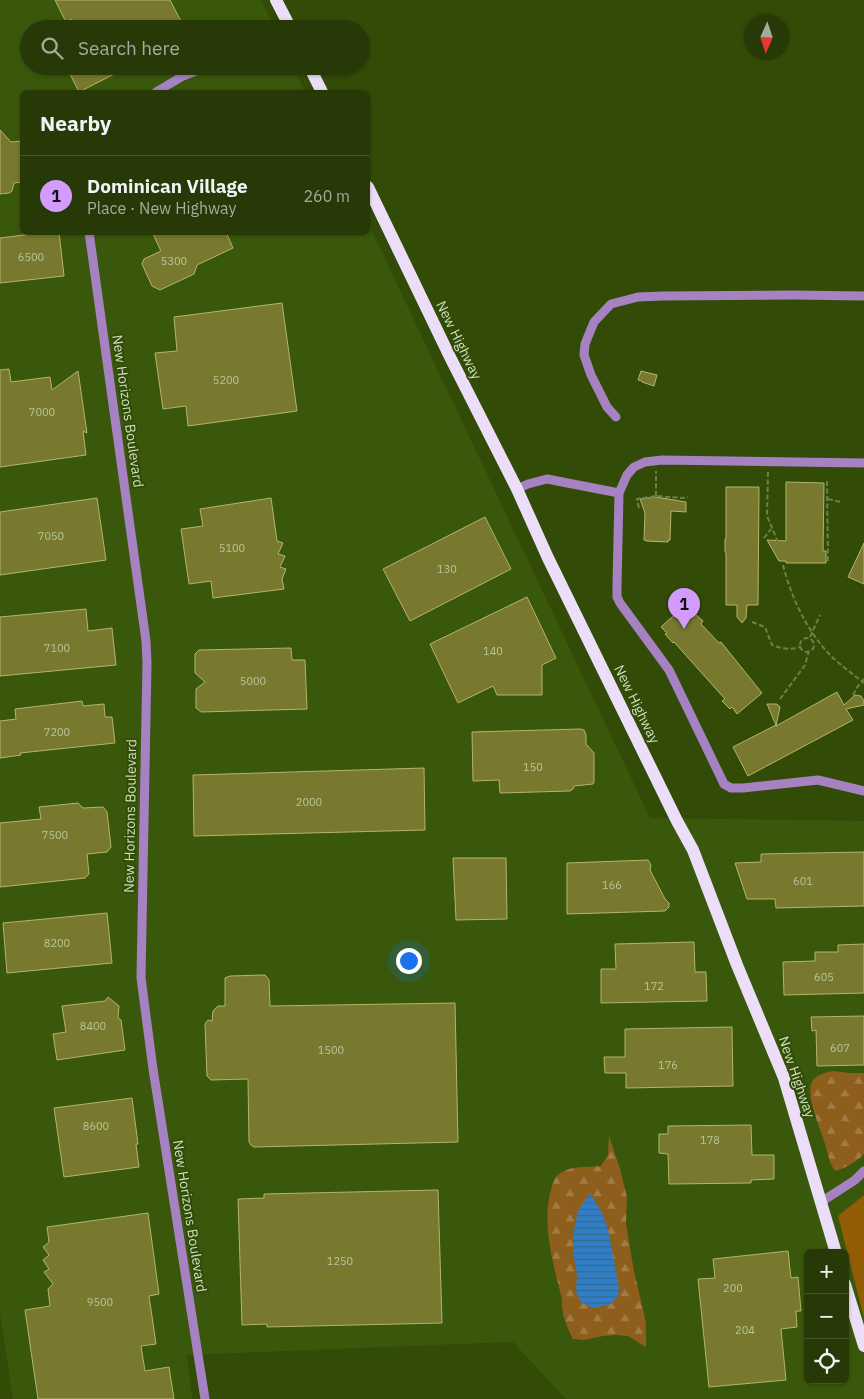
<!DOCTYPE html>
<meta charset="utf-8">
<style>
:root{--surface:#263906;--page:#2e4010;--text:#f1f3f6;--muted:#a4ac9b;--line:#425328;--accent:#d39cfc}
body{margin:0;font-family:"IBM Plex Sans",sans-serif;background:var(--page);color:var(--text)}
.controls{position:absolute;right:15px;bottom:15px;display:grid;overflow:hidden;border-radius:8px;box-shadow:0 1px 4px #0004}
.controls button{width:45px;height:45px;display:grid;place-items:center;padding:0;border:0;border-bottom:1px solid var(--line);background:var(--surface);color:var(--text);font:25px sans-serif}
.compass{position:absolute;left:744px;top:15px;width:45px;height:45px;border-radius:50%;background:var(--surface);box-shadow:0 1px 4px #0004;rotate:183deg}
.you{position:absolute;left:408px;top:960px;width:18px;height:18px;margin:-12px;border:4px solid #fff;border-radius:50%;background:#1a73e8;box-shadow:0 0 0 8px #1a73e833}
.badge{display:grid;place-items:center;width:32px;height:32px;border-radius:50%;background:var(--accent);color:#111;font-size:16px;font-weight:700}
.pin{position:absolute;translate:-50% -41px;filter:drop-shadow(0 1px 2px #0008)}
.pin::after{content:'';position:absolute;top:26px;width:18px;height:15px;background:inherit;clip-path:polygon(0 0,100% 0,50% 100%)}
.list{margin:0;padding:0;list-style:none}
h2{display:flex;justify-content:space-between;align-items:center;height:65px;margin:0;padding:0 20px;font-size:21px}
h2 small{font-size:16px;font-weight:400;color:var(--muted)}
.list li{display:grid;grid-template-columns:32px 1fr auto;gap:15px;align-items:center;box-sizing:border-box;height:80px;padding:0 20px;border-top:1px solid var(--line)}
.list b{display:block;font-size:19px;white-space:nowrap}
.list p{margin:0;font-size:16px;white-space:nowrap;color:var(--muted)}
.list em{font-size:16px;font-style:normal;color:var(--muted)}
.icon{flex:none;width:28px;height:28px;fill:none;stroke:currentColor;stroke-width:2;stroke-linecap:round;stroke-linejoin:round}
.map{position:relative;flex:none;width:864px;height:1399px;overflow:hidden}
.search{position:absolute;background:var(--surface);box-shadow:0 1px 4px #0004;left:20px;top:20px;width:350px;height:55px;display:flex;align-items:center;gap:12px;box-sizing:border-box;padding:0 18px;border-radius:28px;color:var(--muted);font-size:19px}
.panel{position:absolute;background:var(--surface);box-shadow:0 1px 4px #0004;left:20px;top:90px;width:350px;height:145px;border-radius:8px}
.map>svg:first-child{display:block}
.built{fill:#3a580b;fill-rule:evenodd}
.forest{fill:url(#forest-firs)}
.green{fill:#935d06}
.water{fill:url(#water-rules)}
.building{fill:#78792f;stroke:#b3b56b}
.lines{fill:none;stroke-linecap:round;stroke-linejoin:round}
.path{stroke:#6a8149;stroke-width:2;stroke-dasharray:5 2.5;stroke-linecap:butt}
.minor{stroke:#a782c3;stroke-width:9}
.major{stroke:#ecdef8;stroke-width:12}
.labels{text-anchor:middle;stroke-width:4;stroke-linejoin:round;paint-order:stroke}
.number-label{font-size:11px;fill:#b8c69a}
.street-label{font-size:14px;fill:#cedfbe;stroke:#324c08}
</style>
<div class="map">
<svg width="864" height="1399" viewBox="0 0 864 1399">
<defs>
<pattern id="forest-firs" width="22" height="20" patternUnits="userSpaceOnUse" patternTransform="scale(1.25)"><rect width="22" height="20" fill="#8e5e1d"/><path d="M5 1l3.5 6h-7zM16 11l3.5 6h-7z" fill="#a27c46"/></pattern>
<pattern id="water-rules" width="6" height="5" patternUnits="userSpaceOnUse" patternTransform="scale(1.25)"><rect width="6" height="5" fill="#307ec5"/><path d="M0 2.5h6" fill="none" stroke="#356994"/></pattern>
</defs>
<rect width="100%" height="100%" fill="#324c08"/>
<!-- built -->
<path class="built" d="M0,0H261L275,29H29V66H293L305,92H22V232H368V223L650,818L864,821V1195L838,1216L864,1318V1399H566L513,1342L187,1355L192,1399H13L0,1312ZM808,1253H845V1380H808Z"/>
<!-- forest -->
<path class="forest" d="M833,1071L849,1073H864V1154C856,1162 846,1168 835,1171C828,1161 828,1152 824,1141C820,1128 807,1098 811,1084C814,1075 824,1073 833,1071Z
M609,1136L620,1169L627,1197L626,1223L633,1266L646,1323V1347L628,1336L616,1335L603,1336L584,1340L573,1339C567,1327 561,1314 562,1299C554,1266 541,1223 551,1190C553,1183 554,1178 560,1173C573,1165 587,1168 601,1166L608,1155Z"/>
<!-- green -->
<path class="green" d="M864,1195V1318L838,1216Z"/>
<!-- water -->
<path class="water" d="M590,1193L602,1213L608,1229L619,1288L618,1296L611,1304L593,1308L581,1302L576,1292L577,1274L573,1252L574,1230L578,1211Z"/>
<!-- building -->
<path class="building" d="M55,0H170L185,29H76L71,19L66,22Z
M66,66H130L79,92Z
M0,130L11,142L22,141V182L14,183L12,191L9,193L0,194Z
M48,232H59L64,276L0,283V238Z
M152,232H226L233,248L197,265L194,274L160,290L152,286L142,264L144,259L161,251Z
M282,303L297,411L188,426L186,406L163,409L155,353L177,351L174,317Z
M9,369L11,382L50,377L52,390L78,371L87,433L83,431L86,455L0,467V370Z
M641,371L657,375L654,386L642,382V381L638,380Z
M786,482L824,483L823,551H826V563H786V561H779L767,540L786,541Z
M726,487H759L758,605H747L746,618L742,623L737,617V605H726V553L725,552V539H726Z
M656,497L686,502V512L671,511L670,540H668V542L646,541V540H644L645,513L640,499Z
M97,498L106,560L0,575V512Z
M271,498L277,541L283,543L278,554L285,556L280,567L286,569L282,579L284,589L213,598L211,581L189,584L181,529L203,526L200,509Z
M485,517L511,569L410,621L383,569Z
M864,543V584L848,577Z
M527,597L556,658L542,665V695H497L493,686L458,703L430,644Z
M685,605L703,621L701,624L719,643L721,642L762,693L737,714L732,707L730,709L722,701L725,699L674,642L673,643L665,634L667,633L661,627Z
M86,609L88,631L112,628L116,665L0,676V617Z
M291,648L292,660H305L307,709L201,712L196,708V689L205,682L195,673V654L199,650Z
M837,692L844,705L855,695L861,696L864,701V705L846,709L853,720L748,776L733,747L776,725L767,704H777L780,707L776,726Z
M82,701L83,706L104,704L105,717H112L115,743L20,753L21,755L0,758V721L16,719L15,709Z
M580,729L584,730L586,735V744L594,753V782L593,784L574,786L573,789L570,791L500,793L499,780L473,781L472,732Z
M424,768L425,830L194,836L193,775Z
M78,803L83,808L103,807L107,812L111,847L107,852L87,854L89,874L85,878L0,887V823L41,819L39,807Z
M864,852V906L776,908L775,899H747L735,863L761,862V854Z
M453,858H506L507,919L456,920Z
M648,860L651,865L650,870L665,899L669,903V907L665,911L567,914V863Z
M107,913L112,963L7,973L3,923Z
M694,942L695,972H706L707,1001L601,1003V969H616L615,944Z
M864,944V993L784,995L783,962L815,961V952H838V945Z
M265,975L269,980L270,1006L455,1003L458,1142L254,1147L251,1145L249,1142L248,1079L211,1080L207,1076L205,1024L208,1020L212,1021L213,1011L218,1006H225V978L230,976Z
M108,997L119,1006L118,1018L121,1020L125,1050L57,1060L53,1034L66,1032L62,1006L105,1001Z
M864,1016V1065L817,1066L816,1030L812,1031L811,1017Z
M732,1027L733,1086L626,1088V1073H605L604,1057H625V1029Z
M132,1098L138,1144H136L139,1167L64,1177L54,1108Z
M751,1125L752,1155H774V1179L751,1180V1183L669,1184L668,1154L659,1153V1134H668V1126Z
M438,1190L442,1323L267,1327V1324L242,1325L238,1199L264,1198V1194Z
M148,1213L159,1294L149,1296L156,1344L141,1346L145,1371L169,1367L174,1399H38L25,1310L50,1306L48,1289L53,1284L44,1272L49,1269L43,1260L49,1255L43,1247L49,1242L47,1227Z
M788,1251L791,1278L798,1277L801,1311H796L797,1327L781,1329L786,1380L709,1387L698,1279L715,1278L713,1259Z"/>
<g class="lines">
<!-- path -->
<path class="path" d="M768,472L767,516L782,552
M827,481L828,562
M656,496V471
M828,499L841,502
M639,508L637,499L656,496L684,498L688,497
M764,538L771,529
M783,565C792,600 808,633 833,658C843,667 854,675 864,683
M752,622L765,627L772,645C781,649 791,650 800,647
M810,637L820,615
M800 645a7 7 0 1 1 14 0a7 7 0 1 1-14 0Z
M853,695L858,686L864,679
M780,699L805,665L809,651"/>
<!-- minor -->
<path class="minor" d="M156,92L183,76L208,66
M89,232L146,641L147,663L141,978L153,1069L205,1399
M616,417L607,407L591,375L584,355L585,344L594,322L611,304L638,297L663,296L794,295L864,296
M864,463L662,460L645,462L634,467L627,475L619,493L617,586V597L620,603L669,670L724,784L731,788H743L818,780L864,791
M517,489L528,484L547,479L619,493
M821,1202L855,1180L864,1171"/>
<!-- major -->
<path class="major" d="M276,0L291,29
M309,66L322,92
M368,187L450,357L517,489L548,558L677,821L693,850L737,965L784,1078L836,1253
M845,1284L864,1346"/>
</g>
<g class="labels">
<!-- number labels -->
<g class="number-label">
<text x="31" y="261">6500</text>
<text x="174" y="265">5300</text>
<text x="226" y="384">5200</text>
<text x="42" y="416">7000</text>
<text x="51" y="540">7050</text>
<text x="232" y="552">5100</text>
<text x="447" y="573">130</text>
<text x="57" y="652">7100</text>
<text x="493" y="655">140</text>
<text x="253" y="685">5000</text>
<text x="57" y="736">7200</text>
<text x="533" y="771">150</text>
<text x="309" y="806">2000</text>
<text x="55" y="839">7500</text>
<text x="803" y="885">601</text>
<text x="612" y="889">166</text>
<text x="57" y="947">8200</text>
<text x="824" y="981">605</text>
<text x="654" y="990">172</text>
<text x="93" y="1030">8400</text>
<text x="840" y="1052">607</text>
<text x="331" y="1054">1500</text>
<text x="668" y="1069">176</text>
<text x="96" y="1130">8600</text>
<text x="710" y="1144">178</text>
<text x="340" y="1265">1250</text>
<text x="733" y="1292">200</text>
<text x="100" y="1306">9500</text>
<text x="745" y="1334">204</text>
</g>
<!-- street labels -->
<g class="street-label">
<text transform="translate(459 340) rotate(64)" y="5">New Highway</text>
<text transform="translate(128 411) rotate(82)" y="5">New Horizons Boulevard</text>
<text transform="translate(637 704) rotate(64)" y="5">New Highway</text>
<text transform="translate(130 816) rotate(-89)" y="5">New Horizons Boulevard</text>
<text transform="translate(797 1077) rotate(71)" y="5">New Highway</text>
<text transform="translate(190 1216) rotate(81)" y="5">New Horizons Boulevard</text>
</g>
</g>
</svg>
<div class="controls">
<button>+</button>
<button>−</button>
<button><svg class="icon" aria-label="locate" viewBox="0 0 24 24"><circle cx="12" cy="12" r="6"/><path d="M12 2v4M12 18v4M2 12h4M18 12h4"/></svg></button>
</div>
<svg class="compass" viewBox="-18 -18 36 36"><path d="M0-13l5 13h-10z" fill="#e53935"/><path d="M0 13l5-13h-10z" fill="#a4ac9b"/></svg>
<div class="you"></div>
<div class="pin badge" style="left:684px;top:629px">1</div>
<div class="search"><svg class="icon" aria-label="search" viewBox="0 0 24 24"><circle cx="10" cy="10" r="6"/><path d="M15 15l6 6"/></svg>Search here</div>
<section class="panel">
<h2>Nearby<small></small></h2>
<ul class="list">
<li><span class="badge">1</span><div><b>Dominican Village</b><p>Place · New Highway</p></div><em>260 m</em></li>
</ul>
</section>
</div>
